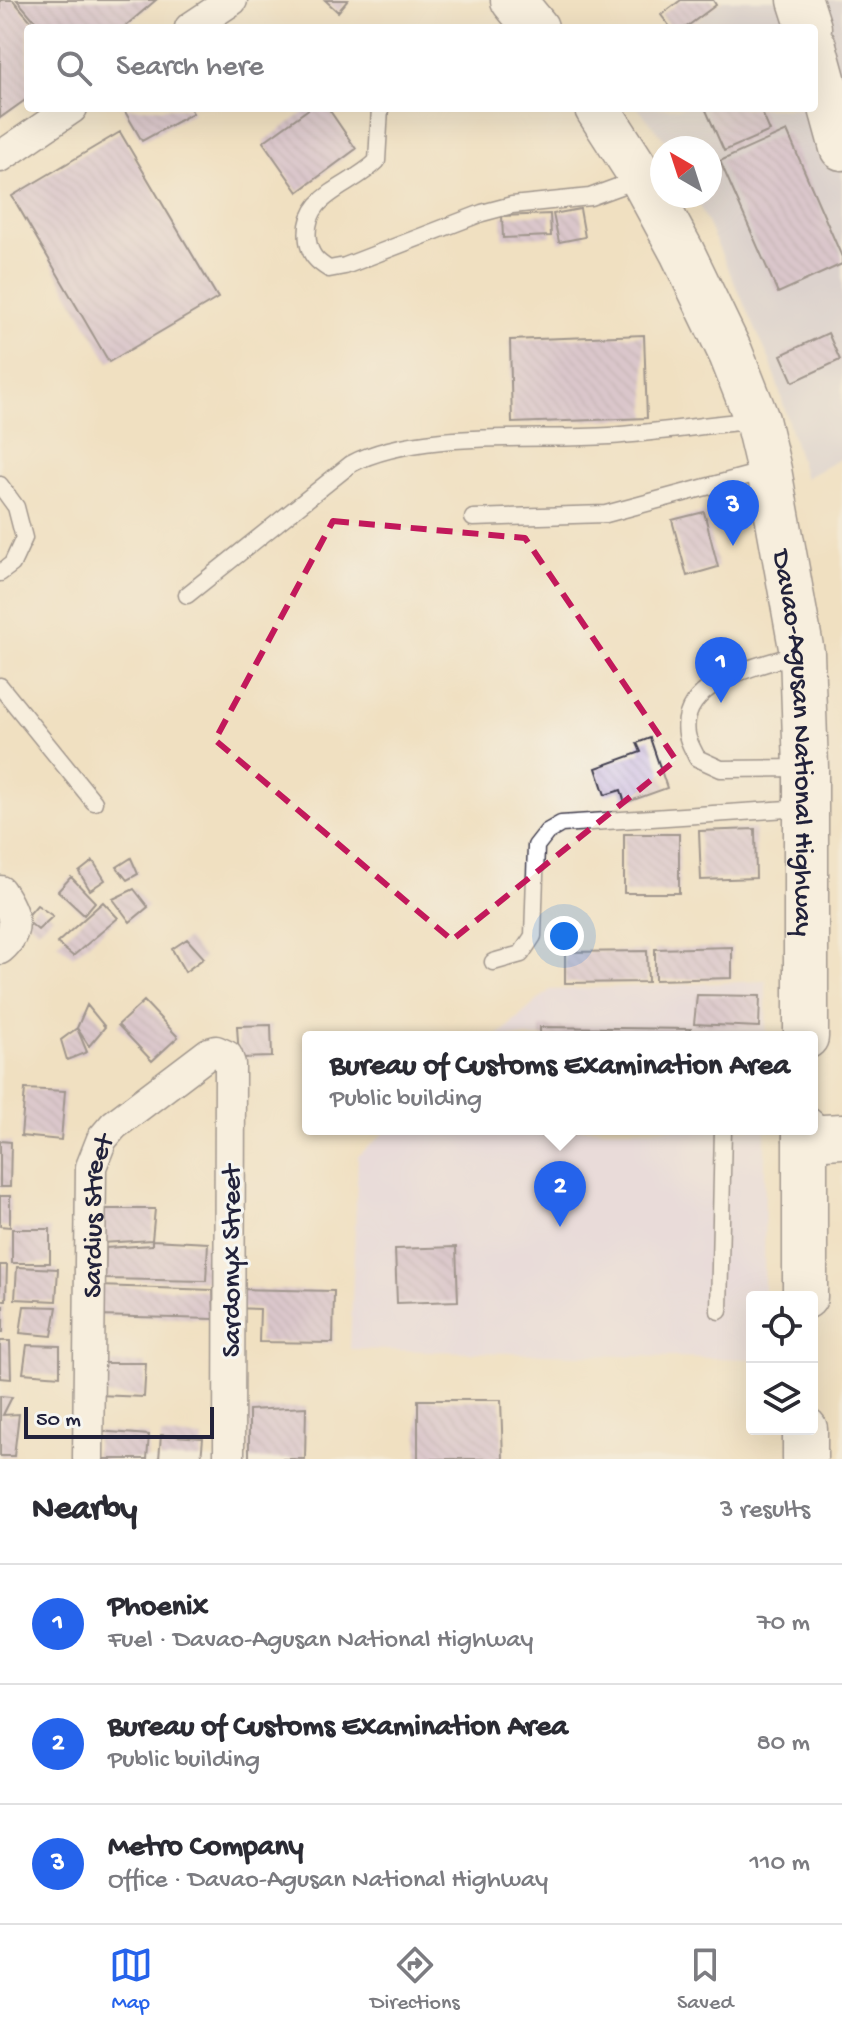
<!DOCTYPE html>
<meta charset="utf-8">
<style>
:root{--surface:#fff;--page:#f7f7f7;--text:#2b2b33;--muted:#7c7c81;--line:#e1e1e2;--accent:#2563eb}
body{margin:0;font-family:"Gochi Hand",sans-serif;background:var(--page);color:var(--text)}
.controls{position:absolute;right:24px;bottom:24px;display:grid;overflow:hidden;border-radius:8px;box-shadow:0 8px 32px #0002}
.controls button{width:72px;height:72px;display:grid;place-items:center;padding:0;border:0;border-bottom:2px solid var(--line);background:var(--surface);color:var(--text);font:40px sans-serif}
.compass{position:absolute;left:650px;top:136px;width:72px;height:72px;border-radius:50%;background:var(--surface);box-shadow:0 8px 32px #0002;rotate:321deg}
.scale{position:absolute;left:24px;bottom:20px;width:190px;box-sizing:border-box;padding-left:8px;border:4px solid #22223b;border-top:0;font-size:22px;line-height:28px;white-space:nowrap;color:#22223b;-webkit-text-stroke:6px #f6f6f2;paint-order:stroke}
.you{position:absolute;left:564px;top:936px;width:28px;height:28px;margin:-20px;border:6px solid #fff;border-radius:50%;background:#1a73e8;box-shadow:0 0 0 12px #1a73e833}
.badge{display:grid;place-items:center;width:52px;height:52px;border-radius:50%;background:var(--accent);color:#fff;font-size:26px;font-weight:700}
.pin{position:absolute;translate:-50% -66px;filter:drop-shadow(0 2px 4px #0008)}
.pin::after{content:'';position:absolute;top:42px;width:28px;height:24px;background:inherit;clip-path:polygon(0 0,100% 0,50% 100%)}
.popup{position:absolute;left:302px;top:1031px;width:516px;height:104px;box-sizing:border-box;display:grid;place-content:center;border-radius:8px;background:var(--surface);filter:drop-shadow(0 2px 6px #0005);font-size:26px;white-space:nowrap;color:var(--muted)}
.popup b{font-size:30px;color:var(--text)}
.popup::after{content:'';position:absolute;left:50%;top:100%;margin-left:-16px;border:16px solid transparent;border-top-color:var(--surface)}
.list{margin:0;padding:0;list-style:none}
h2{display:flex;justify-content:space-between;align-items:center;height:104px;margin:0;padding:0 32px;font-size:34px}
h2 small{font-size:26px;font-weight:400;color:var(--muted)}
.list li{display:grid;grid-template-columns:52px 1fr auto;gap:24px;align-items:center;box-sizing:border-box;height:120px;padding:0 32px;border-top:2px solid var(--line)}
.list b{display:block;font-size:30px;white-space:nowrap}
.list p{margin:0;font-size:26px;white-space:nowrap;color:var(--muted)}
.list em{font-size:26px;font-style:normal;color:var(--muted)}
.icon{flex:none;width:44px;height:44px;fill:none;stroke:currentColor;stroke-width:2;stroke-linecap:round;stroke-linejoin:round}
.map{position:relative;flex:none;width:842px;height:1459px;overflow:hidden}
.search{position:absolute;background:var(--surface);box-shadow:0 8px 32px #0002;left:24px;right:24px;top:24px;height:88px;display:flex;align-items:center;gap:20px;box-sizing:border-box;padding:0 28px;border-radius:8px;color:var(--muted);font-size:30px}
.sheet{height:464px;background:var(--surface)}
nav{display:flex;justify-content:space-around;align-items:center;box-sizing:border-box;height:112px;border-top:2px solid var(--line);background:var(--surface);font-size:22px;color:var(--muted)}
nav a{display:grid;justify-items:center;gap:4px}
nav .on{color:var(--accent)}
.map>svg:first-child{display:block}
.built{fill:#dfd5f5}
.industrial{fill:#c3c1db}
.building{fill:url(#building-back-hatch)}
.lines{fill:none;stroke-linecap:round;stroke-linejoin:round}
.lane-casing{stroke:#413e4f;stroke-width:19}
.street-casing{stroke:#413e4f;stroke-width:33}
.secondary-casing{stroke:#413e4f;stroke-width:47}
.primary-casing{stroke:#413e4f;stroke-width:47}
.lane{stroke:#fff;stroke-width:16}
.street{stroke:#fff;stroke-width:30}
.secondary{stroke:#fff;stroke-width:44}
.primary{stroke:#fff;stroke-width:44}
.marked{fill:none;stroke:#c2185b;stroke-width:6;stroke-dasharray:16 10;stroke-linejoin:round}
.labels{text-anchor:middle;stroke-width:6;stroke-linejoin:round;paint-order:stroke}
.street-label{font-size:28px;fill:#22223b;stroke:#f6f6f2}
</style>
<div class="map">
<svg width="842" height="1459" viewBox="0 0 842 1459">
<defs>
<pattern id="building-back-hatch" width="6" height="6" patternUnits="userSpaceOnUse" patternTransform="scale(2)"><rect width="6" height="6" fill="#bfa7d8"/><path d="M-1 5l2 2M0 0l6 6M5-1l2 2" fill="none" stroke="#9b88b0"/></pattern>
</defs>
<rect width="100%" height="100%" fill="#f6f6f2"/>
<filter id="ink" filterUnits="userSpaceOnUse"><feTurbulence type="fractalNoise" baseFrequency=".0125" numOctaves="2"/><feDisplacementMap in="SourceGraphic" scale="16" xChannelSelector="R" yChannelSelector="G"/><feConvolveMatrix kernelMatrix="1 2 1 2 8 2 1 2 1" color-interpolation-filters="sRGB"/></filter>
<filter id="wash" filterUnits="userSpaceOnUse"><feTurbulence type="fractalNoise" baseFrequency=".006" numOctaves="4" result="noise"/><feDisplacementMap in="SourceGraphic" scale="32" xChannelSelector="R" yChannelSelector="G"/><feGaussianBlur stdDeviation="1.8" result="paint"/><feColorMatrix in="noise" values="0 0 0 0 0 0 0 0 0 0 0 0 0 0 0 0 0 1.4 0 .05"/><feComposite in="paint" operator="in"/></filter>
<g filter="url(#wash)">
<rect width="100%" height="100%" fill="#f0e0c1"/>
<!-- built -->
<path class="built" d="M766,981V1037H496L550,990Z
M389,1129H765L764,1297H752V1359L350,1349L358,1156Z"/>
<!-- industrial -->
<path class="industrial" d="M723,0H842V458L805,478L771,363L695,196H710V148H671L638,108H814V28H688Z"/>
<g id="blocks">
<!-- building -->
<path class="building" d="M0,0H13L37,28H28V98L0,118Z
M17,0H156L123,28H41Z
M325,0H348L338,12Z
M681,0H713L716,5L685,28H671L661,15Z
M128,108H190L193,113L142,141L124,110Z
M310,108H328L356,149L298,192L263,142Z
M705,108H760L770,131L724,151Z
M787,131L842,257V264L778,293L720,161Z
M120,132L218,298L109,362L12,196Z
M580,209L585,237L559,242L553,214Z
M550,214L551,236L503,238L502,216Z
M828,333L840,360L793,382L781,355Z
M644,335L647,418L512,423L510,340Z
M704,512L718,567L687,576L672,520Z
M650,738L667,788L625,803L621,790L605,795L596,768L641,752L637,743Z
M755,829L756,878L701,880L699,831Z
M624,834H679V893H624Z
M131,858L138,874L127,880L117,867Z
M93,861L105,880L90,890L79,872Z
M71,877L95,902L84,915L58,891Z
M134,889L148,907L130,922L113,899Z
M103,902L118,918L73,956L57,943Z
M37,905L53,916L38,930L25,919Z
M187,939L204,958L185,972L172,949Z
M732,947V978L655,980V949Z
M647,951L648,982L565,983V952Z
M697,995L760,996L759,1027L694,1024Z
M144,1001L178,1037L152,1061L118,1025Z
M87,1005L105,1027L89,1046L77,1028Z
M271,1025L272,1057L239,1058L237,1026Z
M540,1027L691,1029V1037H540Z
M77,1028L87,1052L67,1060L61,1040Z
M25,1089L65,1091L61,1140L21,1136Z
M0,1141L11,1142L10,1187H0Z
M0,1196H10V1227L0,1226Z
M102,1209H155L152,1240L101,1243Z
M12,1229H50V1263H12Z
M152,1240L208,1243L206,1281L105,1279L106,1248L152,1245Z
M456,1247L458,1301L397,1303L395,1249Z
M0,1265H7L6,1300H0Z
M17,1267L58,1269L56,1301L15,1299Z
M99,1286L213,1290L214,1319L97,1316Z
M235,1289L334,1291L333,1343L259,1342L260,1309L234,1308Z
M0,1306H3V1332H0Z
M24,1306L57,1307L52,1336L20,1333Z
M0,1341H10L11,1379L0,1378Z
M27,1345L60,1346V1376L23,1373Z
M100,1363H146L144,1397L98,1395Z
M0,1396L12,1397L3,1415L19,1414L14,1456H0Z
M418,1400H501L503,1459H418Z
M306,1407L305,1459H249V1410Z
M97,1431L149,1435L147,1459H95Z
M161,1435L203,1438L201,1459H159Z"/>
</g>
</g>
<g filter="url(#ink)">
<use href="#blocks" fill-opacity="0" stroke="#413e4f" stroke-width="2"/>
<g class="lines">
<defs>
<path id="lane" d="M380,108L377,161C349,189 302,194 308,241C310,255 317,262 329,269L345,266L482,213L512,205L590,197L639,179
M0,485L16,507L24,538L12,564L0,573
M473,518L606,514L769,470
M187,595L351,464C417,429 535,441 610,436C659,432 707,425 756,420
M801,653C764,665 678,680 687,734C688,742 694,751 697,758L721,769L805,768
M0,686L94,802
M493,962L521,954L533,936L536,846L547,832L561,824L803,808
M719,1311L723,1129"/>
<g id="street">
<path d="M190,28L232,0"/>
<path d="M0,157L72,108"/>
<path d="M0,891C14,912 22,930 0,949"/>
<path id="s1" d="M88,1459L91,1167L102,1139L114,1125L209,1053L216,1051L227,1056L230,1064L229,1459"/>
</g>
<path id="secondary" d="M800,0L809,28
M814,46L842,148
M805,1138L842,1136"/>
<g id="primary">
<path d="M513,0L536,28"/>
<path id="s2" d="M597,108L642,178L682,252L731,354L757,420L769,470L802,653L806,768V1037"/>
<path d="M805,1297V1129"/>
<path d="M805,1459V1429"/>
</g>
</defs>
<!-- lane casing -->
<use href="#lane" class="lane-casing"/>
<!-- street casing -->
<use href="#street" class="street-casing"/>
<!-- secondary casing -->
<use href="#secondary" class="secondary-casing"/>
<!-- primary casing -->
<use href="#primary" class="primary-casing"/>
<!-- lane -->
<use href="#lane" class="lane"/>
<!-- street -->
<use href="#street" class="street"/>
<!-- secondary -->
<use href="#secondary" class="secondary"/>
<!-- primary -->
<use href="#primary" class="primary"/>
</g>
</g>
<!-- marked area -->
<path d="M0 0H842V1459H0ZM333,521L525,538L676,760L452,940L215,740Z" fill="#f0e0c1" fill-opacity=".55" fill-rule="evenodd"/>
<path class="marked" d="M333,521L525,538L676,760L452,940L215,740Z"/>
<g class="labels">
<!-- street labels -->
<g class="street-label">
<text dy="10" stroke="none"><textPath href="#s2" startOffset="678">Davao-Agusan National Highway</textPath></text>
<text dy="10" stroke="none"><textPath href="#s1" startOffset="244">Sardius Street</textPath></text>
<text transform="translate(229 1261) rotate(-90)" y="10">Sardonyx Street</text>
</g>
</g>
</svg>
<div class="controls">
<button><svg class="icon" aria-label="locate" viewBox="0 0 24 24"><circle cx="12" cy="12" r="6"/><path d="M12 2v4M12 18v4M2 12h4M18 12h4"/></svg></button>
<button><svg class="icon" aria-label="layers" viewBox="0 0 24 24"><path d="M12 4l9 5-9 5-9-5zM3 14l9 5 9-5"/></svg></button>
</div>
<svg class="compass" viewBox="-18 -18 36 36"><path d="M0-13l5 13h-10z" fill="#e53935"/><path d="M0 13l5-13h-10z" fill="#7c7c81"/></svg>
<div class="scale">50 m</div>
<div class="you"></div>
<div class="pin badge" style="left:721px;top:703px">1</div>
<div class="pin badge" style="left:560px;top:1227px">2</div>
<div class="popup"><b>Bureau of Customs Examination Area</b>Public building</div>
<div class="pin badge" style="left:733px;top:546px">3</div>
<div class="search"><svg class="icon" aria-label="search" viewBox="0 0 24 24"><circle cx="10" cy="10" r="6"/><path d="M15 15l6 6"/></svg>Search here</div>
</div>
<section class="sheet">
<h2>Nearby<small>3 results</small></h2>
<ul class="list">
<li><span class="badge">1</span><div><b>Phoenix</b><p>Fuel · Davao-Agusan National Highway</p></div><em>70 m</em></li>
<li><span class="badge">2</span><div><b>Bureau of Customs Examination Area</b><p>Public building</p></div><em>80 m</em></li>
<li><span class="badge">3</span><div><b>Metro Company</b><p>Office · Davao-Agusan National Highway</p></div><em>110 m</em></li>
</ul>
</section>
<nav>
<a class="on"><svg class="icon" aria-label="map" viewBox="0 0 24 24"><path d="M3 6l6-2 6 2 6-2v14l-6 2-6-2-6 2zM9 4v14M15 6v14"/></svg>Map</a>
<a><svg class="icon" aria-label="directions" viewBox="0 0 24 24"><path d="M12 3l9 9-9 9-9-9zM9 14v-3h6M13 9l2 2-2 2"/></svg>Directions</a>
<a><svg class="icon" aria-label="saved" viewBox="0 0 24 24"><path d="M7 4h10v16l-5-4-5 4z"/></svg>Saved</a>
</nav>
